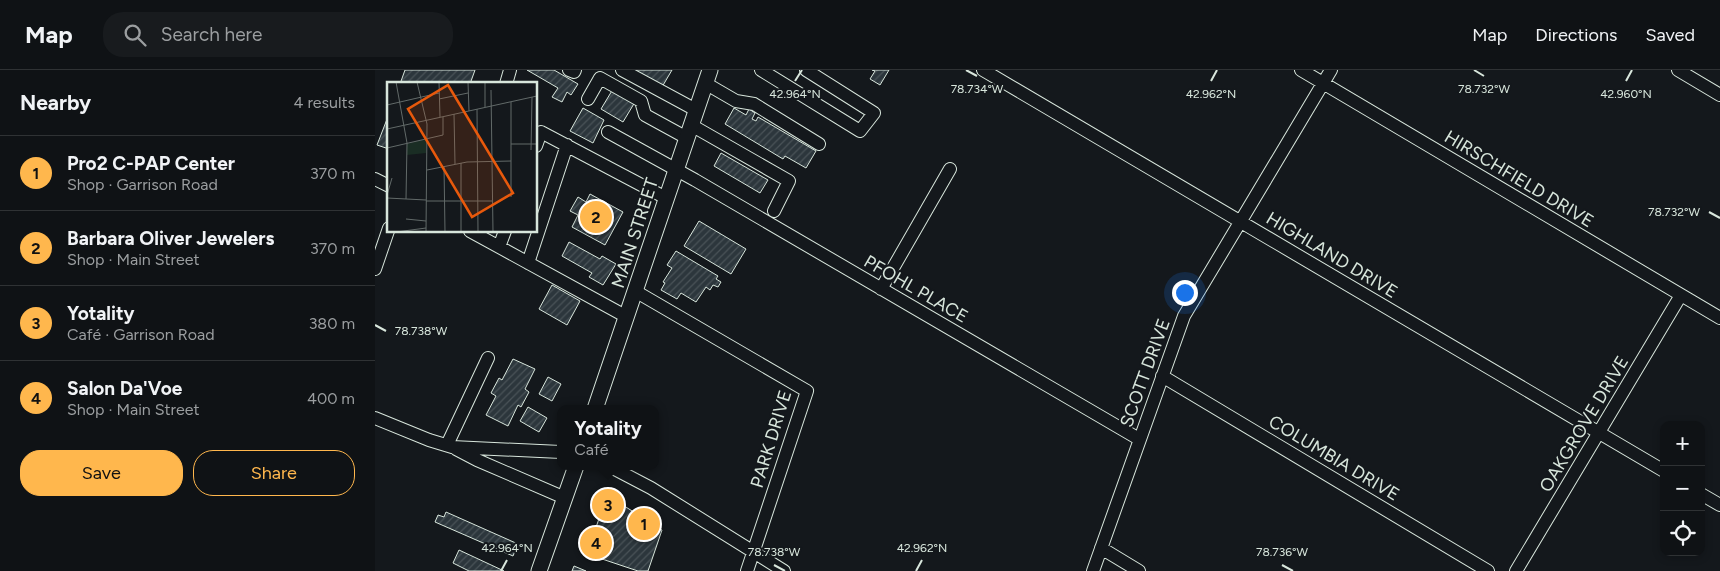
<!DOCTYPE html>
<meta charset="utf-8">
<style>
:root{--surface:#0f1215;--page:#181b1e;--text:#f1f3f6;--muted:#9b9ea0;--line:#2f3234;--accent:#ffb74d}
body{margin:0;font-family:Figtree,sans-serif;background:var(--page);color:var(--text)}
.controls{position:absolute;right:15px;bottom:15px;display:grid;overflow:hidden;border-radius:10px;box-shadow:0 2px 8px #0003}
.controls button{width:45px;height:45px;display:grid;place-items:center;padding:0;border:0;border-bottom:1px solid var(--line);background:var(--surface);color:var(--text);font:25px sans-serif}
.you{position:absolute;left:809px;top:222px;width:18px;height:18px;margin:-12px;border:4px solid #fff;border-radius:50%;background:#1a73e8;box-shadow:0 0 0 8px #1a73e833}
.badge{display:grid;place-items:center;width:32px;height:32px;border-radius:50%;background:var(--accent);color:#111;font-size:16px;font-weight:700}
.pin{position:absolute;translate:-50% -50%;border:2px solid #fff;box-shadow:0 1px 5px #0006}
.popup{position:absolute;left:182px;top:335px;width:102px;height:65px;box-sizing:border-box;display:grid;place-content:center;border-radius:10px;background:var(--surface);filter:drop-shadow(0 1px 4px #0005);font-size:16px;white-space:nowrap;color:var(--muted)}
.popup b{font-size:19px;color:var(--text)}
.popup::after{content:'';position:absolute;left:50%;top:100%;margin-left:-10px;border:10px solid transparent;border-top-color:var(--surface)}
.list{margin:0;padding:0;list-style:none}
h2{display:flex;justify-content:space-between;align-items:center;height:65px;margin:0;padding:0 20px;font-size:21px}
h2 small{font-size:16px;font-weight:400;color:var(--muted)}
.list li{display:grid;grid-template-columns:32px 1fr auto;gap:15px;align-items:center;box-sizing:border-box;height:75px;padding:0 20px;border-top:1px solid var(--line)}
.list b{display:block;font-size:19px;white-space:nowrap}
.list p{margin:0;font-size:16px;white-space:nowrap;color:var(--muted)}
.list em{font-size:16px;font-style:normal;color:var(--muted)}
.actions{display:flex;gap:10px;padding:15px 20px}
.actions a{flex:1;padding:11px 0;border:1px solid var(--accent);border-radius:20px;text-align:center;font-size:18px;color:var(--accent)}
.actions .main{background:var(--accent);color:#111}
.icon{flex:none;width:28px;height:28px;fill:none;stroke:currentColor;stroke-width:2;stroke-linecap:round;stroke-linejoin:round}
.map{position:relative;flex:none;width:1345px;height:501px;overflow:hidden}
header{display:flex;align-items:center;gap:30px;box-sizing:border-box;height:70px;padding:0 25px;background:var(--surface);border-bottom:1px solid var(--line)}
header strong{font-size:24px}
nav{display:flex;gap:28px;margin-inline-start:auto;font-size:18px}
.search{width:350px;height:45px;background:var(--page);display:flex;align-items:center;gap:12px;box-sizing:border-box;padding:0 18px;border-radius:20px;color:var(--muted);font-size:19px}
main{display:flex}
aside{flex:1;background:var(--surface)}
.map>svg:first-child{display:block}
.building{fill:url(#building-hatch);stroke:#d8e6dc}
.lines{fill:none;stroke-linecap:round;stroke-linejoin:round}
.minor-casing{stroke:#d8e6dc;stroke-width:14}
.major-casing{stroke:#d8e6dc;stroke-width:17}
.minor{stroke:#14181c;stroke-width:12}
.major{stroke:#14181c;stroke-width:15}
.ticks{fill:none;stroke:#d8e6dc;stroke-width:2}
.labels{text-anchor:middle;stroke-width:4;stroke-linejoin:round;paint-order:stroke}
.street-label{font-size:18px;fill:#d8e6dc;stroke:#14181c}
.inset-road{fill:none;stroke:#626a69;stroke-width:1}
.view{fill:#e8590c;fill-opacity:0.15;stroke:#e8590c;stroke-width:2.5}
.inset-edge{fill:none;stroke:#d8e6dc;stroke-width:2.5}
.ticks-label{font-size:12px;text-anchor:middle;fill:#d8e6dc;stroke:#14181c;stroke-width:4;stroke-linejoin:round;paint-order:stroke}
</style>
<header>
<strong>Map</strong>
<div class="search"><svg class="icon" aria-label="search" viewBox="0 0 24 24"><circle cx="10" cy="10" r="6"/><path d="M15 15l6 6"/></svg>Search here</div>
<nav><a>Map</a><a>Directions</a><a>Saved</a></nav>
</header>
<main>
<aside>
<h2>Nearby<small>4 results</small></h2>
<ul class="list">
<li><span class="badge">1</span><div><b>Pro2 C-PAP Center</b><p>Shop · Garrison Road</p></div><em>370 m</em></li>
<li><span class="badge">2</span><div><b>Barbara Oliver Jewelers</b><p>Shop · Main Street</p></div><em>370 m</em></li>
<li><span class="badge">3</span><div><b>Yotality</b><p>Café · Garrison Road</p></div><em>380 m</em></li>
<li><span class="badge">4</span><div><b>Salon Da'Voe</b><p>Shop · Main Street</p></div><em>400 m</em></li>
</ul>
<div class="actions"><a class="main">Save</a><a>Share</a></div>
</aside>
<div class="map">
<svg width="1345" height="501" viewBox="0 0 1345 501">
<defs>
<pattern id="building-hatch" width="6" height="6" patternUnits="userSpaceOnUse" patternTransform="scale(1.25)"><rect width="6" height="6" fill="#2c363c"/><path d="M-1 1l2-2M0 6l6-6M5 7l2-2" fill="none" stroke="#4a5358"/></pattern>
</defs>
<rect width="100%" height="100%" fill="#14181c"/>
<!-- building -->
<path class="building" d="M30,0H100L95,14H25Z
M152,0H179L203,14L196,25L192,22L187,32L177,27L183,18Z
M257,0H297L287,17Z
M497,0H514L505,15L495,9L500,1Z
M238,19L260,32L248,52L226,39Z
M208,38L229,50L218,73L195,61Z
M359,38L371,45L374,39L380,43L377,49L381,51L383,47L441,81L431,98L410,86L408,89L350,54Z
M14,44V79L2,75Z
M346,83L393,110L385,123L339,96Z
M215,124L248,142L230,175L197,157L203,145L195,141L203,127L211,132Z
M324,151L371,179L356,204L309,176Z
M194,172L225,189L227,186L241,194L228,215L214,207L217,203L187,186Z
M301,181L343,206L341,209L346,212L343,217L338,215L335,220L331,217L321,232L306,223L302,229L286,220L290,213L288,212L297,198L292,195Z
M177,215L205,231L192,255L164,239Z
M138,289L160,299L150,319L154,322L146,337L143,335L133,356L111,345L121,326L116,323L124,308L127,310Z
M173,307L186,314L177,331L164,324Z
M153,337L172,348L164,362L145,351Z
M232,425L287,460L273,501H263L212,484Z
M71,442L143,474L138,486L60,452L63,445L69,447Z
M84,480L129,501H94L78,493Z
M199,496L211,501H197Z"/>
<g class="lines">
<defs>
<path id="minor" d="M194,0L199,2L200,0
M247,0L321,40
M386,0L485,61L499,43L431,0
M608,0L1289,401
M926,0L1345,248
M1303,0L1345,25
M330,13L361,31L379,34L444,74
M131,14L135,0
M213,29L225,8L266,31L270,45L312,68
M316,55L414,111L399,141
M233,62L320,110L764,369
M161,76L166,62L291,128
M0,109L14,116
M95,161L252,247
M124,177L130,161
M153,193L192,75
M0,199L14,158
M506,219L575,99
M260,221L432,321L372,501
M787,306L1113,501
M0,348L54,370L77,377L186,382
M72,375L113,288
M81,379L102,390L190,428
M234,396L276,418L409,501
M1326,424L1345,435
M726,478L764,501
M718,501L809,246L956,0
M1141,501L1306,225"/>
<path id="major" d="M220,339L335,0
M164,501L201,396"/>
</defs>
<!-- minor casing -->
<use href="#minor" class="minor-casing"/>
<!-- major casing -->
<use href="#major" class="major-casing"/>
<!-- minor -->
<use href="#minor" class="minor"/>
<!-- major -->
<use href="#major" class="major"/>
</g>
<!-- ticks -->
<path class="ticks" d="M591,0L602,6M1099,0L1109,6M420,11L427,0M836,11L842,0M1251,11L1257,0M1334,142L1345,148M0,255L11,261M399,495L410,501M907,495L918,501M126,501L132,490M541,501L547,490"/>
<g class="labels">
<!-- street labels -->
<g class="street-label">
<text transform="translate(1144 109) rotate(31)" y="6">HIRSCHFIELD DRIVE</text>
<text transform="translate(260 163) rotate(-72)" y="6">MAIN STREET</text>
<text transform="translate(957 185) rotate(31)" y="6">HIGHLAND DRIVE</text>
<text transform="translate(541 219) rotate(30)" y="6">PFOHL PLACE</text>
<text transform="translate(770 303) rotate(-70)" y="6">SCOTT DRIVE</text>
<text transform="translate(1209 354) rotate(-59)" y="6">OAKGROVE DRIVE</text>
<text transform="translate(396 369) rotate(-73)" y="6">PARK DRIVE</text>
<text transform="translate(959 388) rotate(31)" y="6">COLUMBIA DRIVE</text>
</g>
</g>
<!-- overview -->
<g transform="translate(12 12)">
<rect width="150" height="150" fill="#14181c"/>
<path d="M39,57V71L20,73V62Z" fill="#1a2d24"/>
<path class="inset-road" d="M9,0L20,61L19,117M30,0L40,42L39,150M52,0L53,35M81,0L82,29M98,0V25M104,8L106,150M52,17L81,11M124,20V115M0,23L52,11M90,27L91,150M67,32L68,82M0,47L150,14M124,62H150M0,66L56,53V35M144,68L145,15M74,81V150M57,84L58,150M40,88L80,80L124,79M0,113L5,96M0,116L39,118M39,119H105M19,137L39,139M9,150L39,146"/>
<path class="view" d="M61,3L126,111L85,135L21,27Z"/>
<rect width="150" height="150" class="inset-edge"/>
</g>
<g class="ticks-label">
<text x="602" y="23">78.734°W</text>
<text x="1109" y="23">78.732°W</text>
<text x="420" y="28">42.964°N</text>
<text x="836" y="28">42.962°N</text>
<text x="1251" y="28">42.960°N</text>
<text x="1299" y="146">78.732°W</text>
<text x="46" y="265">78.738°W</text>
<text x="132" y="482">42.964°N</text>
<text x="547" y="482">42.962°N</text>
<text x="399" y="486">78.738°W</text>
<text x="907" y="486">78.736°W</text>
</g>
</svg>
<div class="controls">
<button>+</button>
<button>−</button>
<button><svg class="icon" aria-label="locate" viewBox="0 0 24 24"><circle cx="12" cy="12" r="6"/><path d="M12 2v4M12 18v4M2 12h4M18 12h4"/></svg></button>
</div>
<div class="you"></div>
<div class="pin badge" style="left:269px;top:454px">1</div>
<div class="pin badge" style="left:221px;top:147px">2</div>
<div class="pin badge" style="left:233px;top:435px">3</div>
<div class="popup"><b>Yotality</b>Café</div>
<div class="pin badge" style="left:221px;top:473px">4</div>
</div>
</main>
